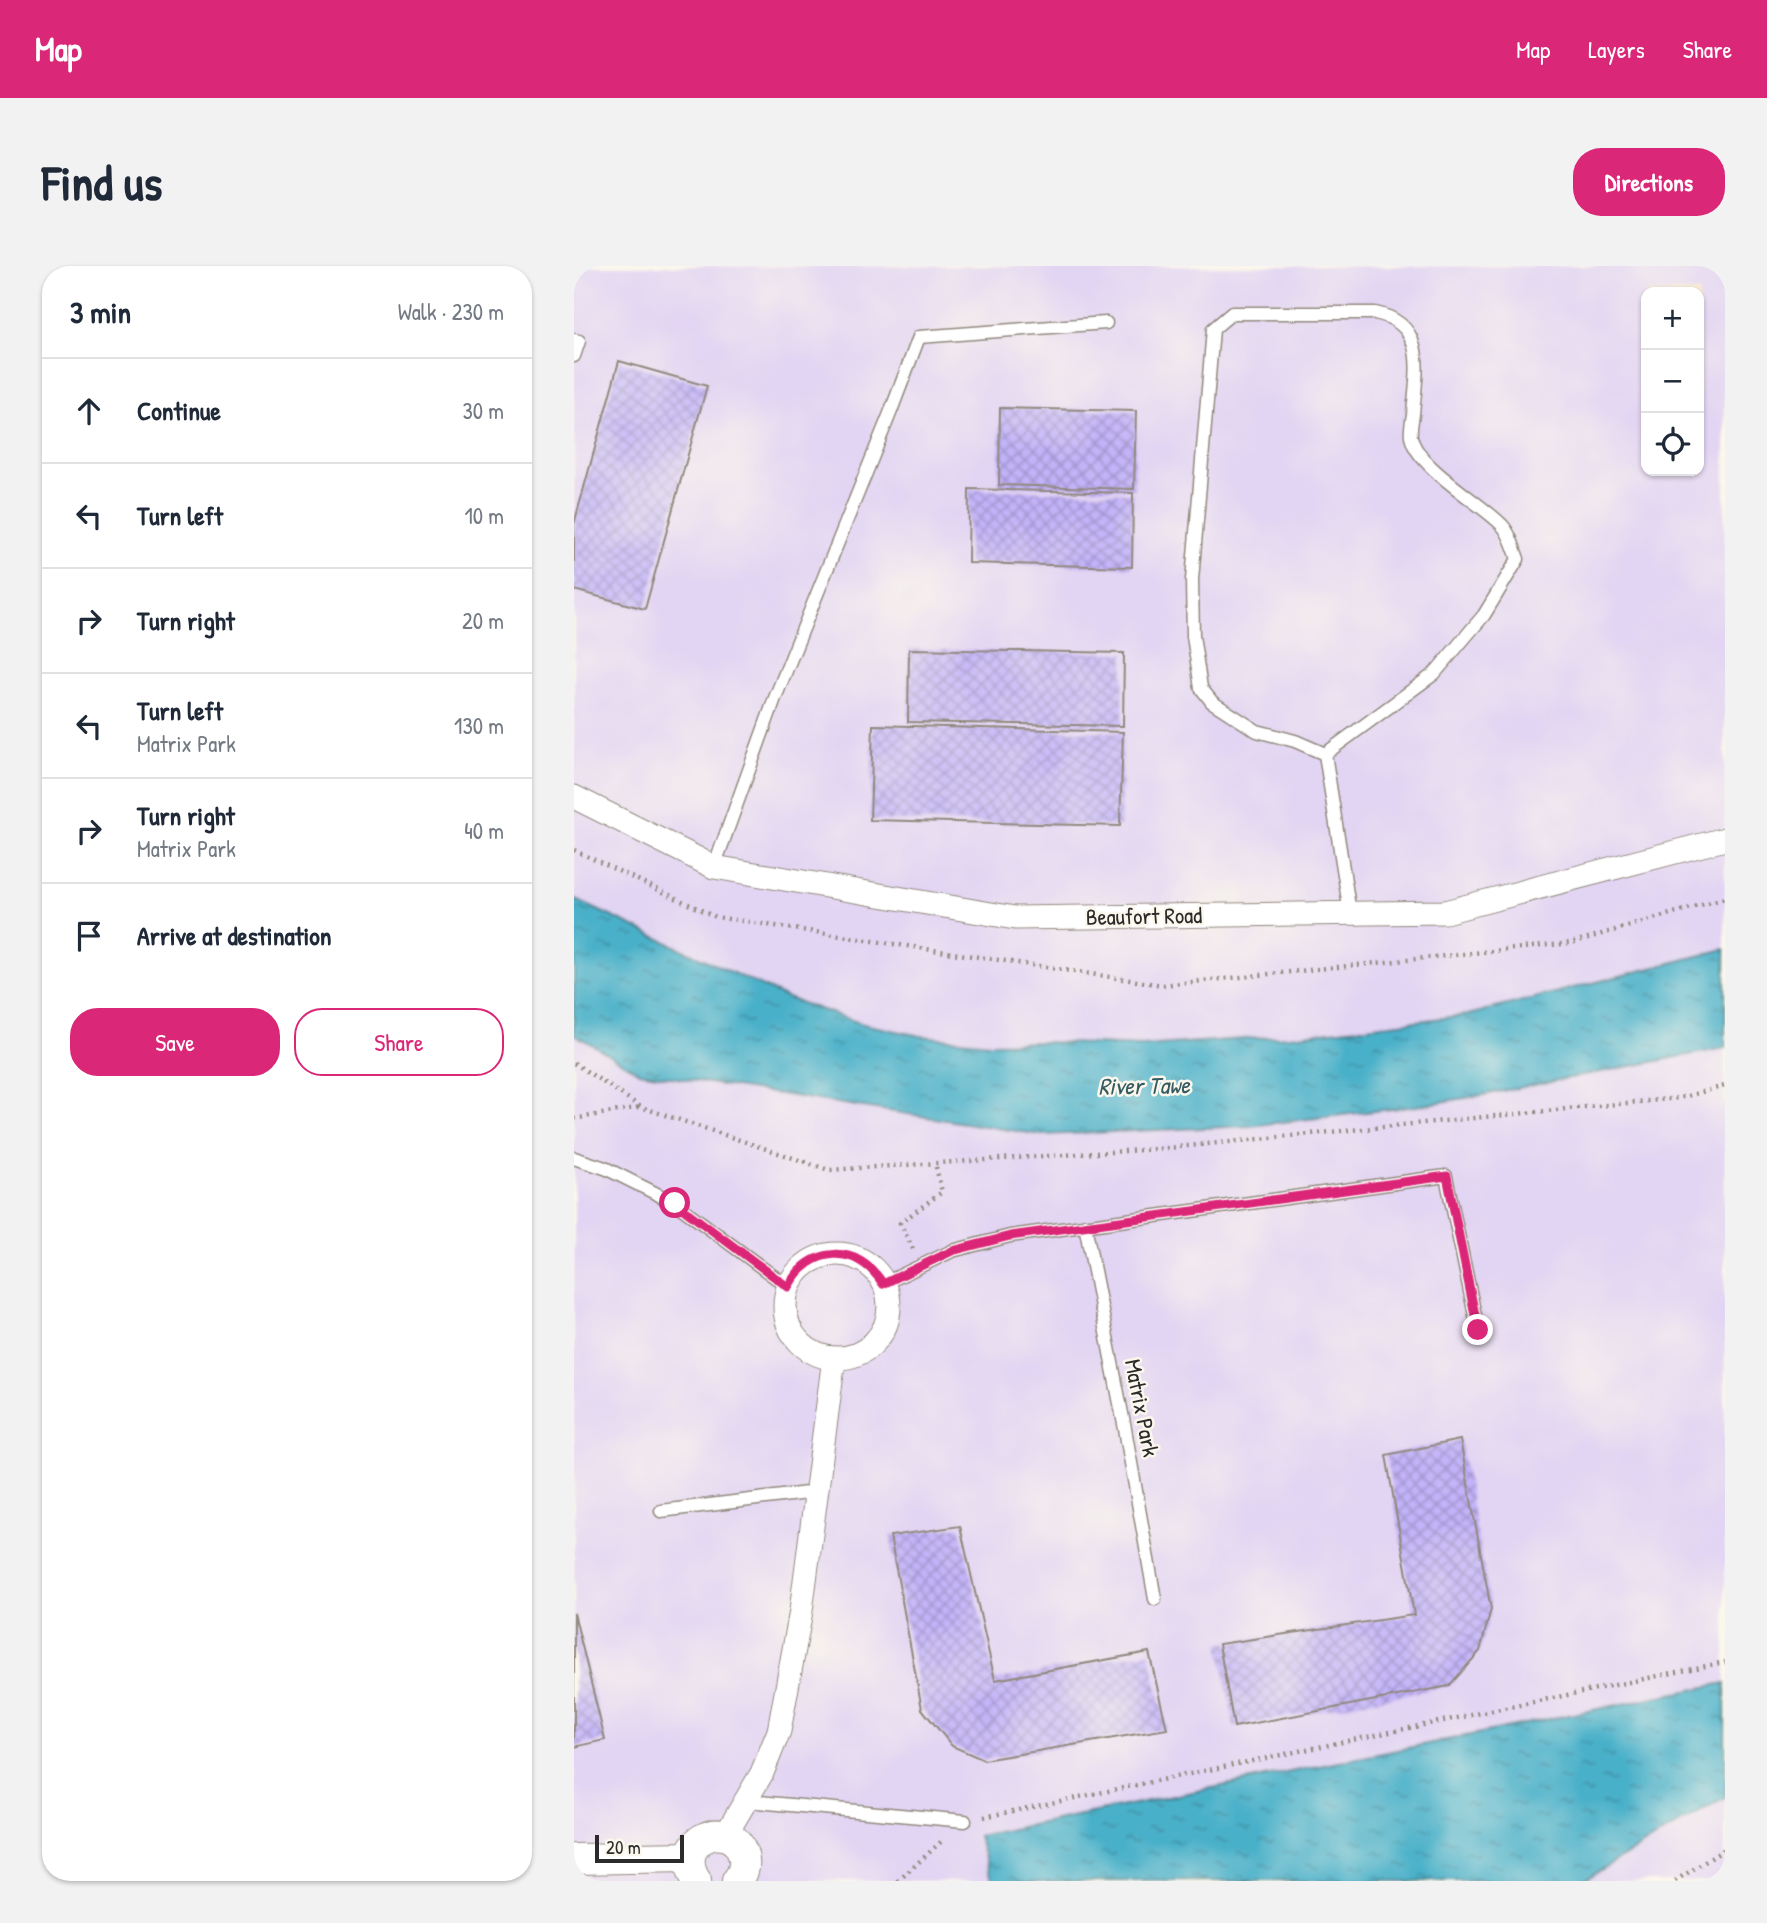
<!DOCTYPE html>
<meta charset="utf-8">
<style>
:root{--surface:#fff;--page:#f2f2f3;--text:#1f2937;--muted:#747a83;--line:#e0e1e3;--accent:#db2777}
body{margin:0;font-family:"Patrick Hand",sans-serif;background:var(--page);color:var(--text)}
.controls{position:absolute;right:21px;top:21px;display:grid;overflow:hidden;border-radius:14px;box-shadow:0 2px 5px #0004}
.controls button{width:63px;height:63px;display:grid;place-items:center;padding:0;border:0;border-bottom:2px solid var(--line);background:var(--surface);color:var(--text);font:35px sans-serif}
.scale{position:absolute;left:21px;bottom:18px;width:89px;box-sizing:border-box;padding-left:7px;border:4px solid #2b2b2b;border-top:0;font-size:19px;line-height:24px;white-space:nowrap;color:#2b2b2b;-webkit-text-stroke:5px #fbf7ec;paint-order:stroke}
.stop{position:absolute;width:21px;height:21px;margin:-16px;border:5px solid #db2777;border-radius:50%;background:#fff}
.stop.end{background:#db2777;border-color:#fff;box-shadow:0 2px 7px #0008}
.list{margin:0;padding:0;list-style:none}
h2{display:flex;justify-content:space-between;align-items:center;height:91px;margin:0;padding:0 28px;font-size:30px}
h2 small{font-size:23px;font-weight:400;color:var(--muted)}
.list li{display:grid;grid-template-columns:46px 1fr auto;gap:21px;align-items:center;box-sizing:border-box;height:105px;padding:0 28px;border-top:2px solid var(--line)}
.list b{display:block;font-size:26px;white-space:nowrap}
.list p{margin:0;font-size:23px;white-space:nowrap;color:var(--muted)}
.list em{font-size:23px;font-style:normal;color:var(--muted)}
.actions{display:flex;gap:14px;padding:21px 28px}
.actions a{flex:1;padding:16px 0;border:2px solid var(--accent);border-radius:28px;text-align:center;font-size:24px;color:var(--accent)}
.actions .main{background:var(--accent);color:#fff}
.icon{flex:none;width:38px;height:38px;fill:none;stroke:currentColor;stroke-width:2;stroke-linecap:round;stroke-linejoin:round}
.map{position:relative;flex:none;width:1151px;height:1615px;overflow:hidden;border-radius:28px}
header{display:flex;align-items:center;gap:42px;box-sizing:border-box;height:98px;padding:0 35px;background:var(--accent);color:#fff}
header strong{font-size:33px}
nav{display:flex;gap:38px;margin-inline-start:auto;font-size:24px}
.intro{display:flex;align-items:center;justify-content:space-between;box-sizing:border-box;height:168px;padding:0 42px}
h1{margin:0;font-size:49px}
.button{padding:18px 32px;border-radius:28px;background:var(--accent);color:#fff;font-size:24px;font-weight:700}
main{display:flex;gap:42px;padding:0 42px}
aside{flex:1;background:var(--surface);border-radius:28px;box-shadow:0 2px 5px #0004}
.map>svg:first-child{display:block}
.built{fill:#e2d4f3;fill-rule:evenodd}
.water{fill:url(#water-ripples);stroke:#3a6e7a;stroke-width:2}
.building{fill:url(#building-cross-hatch)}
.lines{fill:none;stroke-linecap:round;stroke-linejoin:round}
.service-casing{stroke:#91897e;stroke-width:15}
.minor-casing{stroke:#91897e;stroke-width:25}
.tertiary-casing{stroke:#91897e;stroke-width:32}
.path{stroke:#91897e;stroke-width:4.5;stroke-dasharray:2 5;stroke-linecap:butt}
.service{stroke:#fff;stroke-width:12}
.minor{stroke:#fff;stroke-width:23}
.tertiary{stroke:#fff;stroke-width:30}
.route{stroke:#db2777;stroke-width:9}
.labels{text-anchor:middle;stroke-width:5;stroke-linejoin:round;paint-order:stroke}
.street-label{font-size:23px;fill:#2b2b2b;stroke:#fbf7ec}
.water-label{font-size:24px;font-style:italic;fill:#365a62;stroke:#fbf7ec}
</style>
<header>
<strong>Map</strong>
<nav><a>Map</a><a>Layers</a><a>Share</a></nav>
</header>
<div class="intro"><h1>Find us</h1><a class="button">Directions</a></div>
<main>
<aside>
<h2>3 min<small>Walk · 230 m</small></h2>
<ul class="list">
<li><svg class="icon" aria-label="ahead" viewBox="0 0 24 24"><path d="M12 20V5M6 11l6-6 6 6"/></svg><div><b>Continue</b></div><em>30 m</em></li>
<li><svg class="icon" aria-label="left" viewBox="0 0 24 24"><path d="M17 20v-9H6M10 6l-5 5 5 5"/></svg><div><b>Turn left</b></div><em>10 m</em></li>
<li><svg class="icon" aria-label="right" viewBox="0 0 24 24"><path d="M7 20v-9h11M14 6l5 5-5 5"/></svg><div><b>Turn right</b></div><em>20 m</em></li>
<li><svg class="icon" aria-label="left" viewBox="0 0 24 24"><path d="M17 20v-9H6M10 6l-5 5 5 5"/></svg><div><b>Turn left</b><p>Matrix Park</p></div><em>130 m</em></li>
<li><svg class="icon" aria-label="right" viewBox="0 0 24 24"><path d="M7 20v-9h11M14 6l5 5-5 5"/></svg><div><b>Turn right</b><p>Matrix Park</p></div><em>40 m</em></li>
<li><svg class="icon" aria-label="arrive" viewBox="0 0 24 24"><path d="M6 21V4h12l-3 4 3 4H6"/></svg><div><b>Arrive at destination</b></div></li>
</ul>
<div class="actions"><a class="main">Save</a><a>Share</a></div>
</aside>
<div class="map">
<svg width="1151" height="1615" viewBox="0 0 1151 1615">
<defs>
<pattern id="water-ripples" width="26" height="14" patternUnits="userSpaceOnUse" patternTransform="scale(1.75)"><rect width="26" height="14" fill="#4ab0c9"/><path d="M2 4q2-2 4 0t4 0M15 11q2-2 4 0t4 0" fill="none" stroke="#3e8fa3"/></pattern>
<pattern id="building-cross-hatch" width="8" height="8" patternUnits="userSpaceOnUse" patternTransform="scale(1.75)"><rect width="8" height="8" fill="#c3b3f9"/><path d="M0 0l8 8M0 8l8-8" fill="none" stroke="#9f92ca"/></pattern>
</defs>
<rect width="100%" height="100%" fill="#fbf7ec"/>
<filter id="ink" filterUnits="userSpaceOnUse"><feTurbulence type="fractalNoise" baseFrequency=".0143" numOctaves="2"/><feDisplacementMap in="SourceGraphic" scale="14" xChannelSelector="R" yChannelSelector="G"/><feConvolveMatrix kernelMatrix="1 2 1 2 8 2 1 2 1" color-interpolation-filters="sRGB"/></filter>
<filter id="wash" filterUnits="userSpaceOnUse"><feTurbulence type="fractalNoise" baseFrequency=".00686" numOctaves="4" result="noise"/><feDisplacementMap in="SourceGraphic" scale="28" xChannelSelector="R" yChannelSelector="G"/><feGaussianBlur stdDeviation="1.57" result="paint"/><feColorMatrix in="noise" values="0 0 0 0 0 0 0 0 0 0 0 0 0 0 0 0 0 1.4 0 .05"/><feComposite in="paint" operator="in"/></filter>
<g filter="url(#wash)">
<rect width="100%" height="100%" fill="#f7e7d1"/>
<!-- built -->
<path class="built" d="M0,0H1151V1615H0ZM1072,26H1125V205H1072Z"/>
<!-- water -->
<path class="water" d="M0,633L213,732L289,758L347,770L416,777L471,776L567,780L714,770L894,749L1151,683V782L903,830L842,840L676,860L468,869L65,806L0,768Z
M1151,1417V1531L1007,1615H419L404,1570Z"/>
<g id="blocks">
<!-- building -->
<path class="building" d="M45,95L133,120L71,343L0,324V258Z
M426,142L562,145L560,223L425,219Z
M395,223L559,227L558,301L394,297Z
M335,383L550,387L549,460L334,456Z
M299,459L549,466L546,560L296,554Z
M886,1174L917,1343L906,1385L875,1420L660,1461L645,1378L840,1349L812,1189Z
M386,1260L421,1414L575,1386L593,1463L410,1494L378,1480L348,1443L316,1270Z
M0,1347L31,1474L0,1481Z"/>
</g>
</g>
<g filter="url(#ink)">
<use href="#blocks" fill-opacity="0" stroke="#91897e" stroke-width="2"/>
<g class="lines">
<defs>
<path id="service" d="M658,47H801C855,58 842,107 839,148C838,155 836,163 837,170C841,200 907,237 928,259C936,267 940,282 944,293L910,349L860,408L751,488L721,475L683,465L638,436L627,422L619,370L618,314L639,63Z
M0,74L5,75L0,90
M751,488L776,647
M140,601L201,432L317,145L345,71L532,57
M0,892L31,902L101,937L214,1021
M511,959L551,1163L581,1333
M309,1018L378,985L436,970L872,910L904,1064
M87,1245L241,1226
M173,1535L391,1555"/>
<path id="minor" d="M0,531L140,601L441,652L871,646L1151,573
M211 1040a52 52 0 1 1 104 0a52 52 0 1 1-104 0Z
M151,1570L188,1507L205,1465L227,1345L260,1092"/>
<path id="tertiary" d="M0,1593L115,1591
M122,1615C96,1573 158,1549 169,1589C172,1599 169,1608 163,1615"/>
</defs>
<!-- service casing -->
<use href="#service" class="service-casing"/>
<!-- minor casing -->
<use href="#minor" class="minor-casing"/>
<!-- tertiary casing -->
<use href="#tertiary" class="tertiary-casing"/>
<!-- path -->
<path class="path" d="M0,584L142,651L589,719L997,677L1151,632
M0,797L67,841L255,904L583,883L1105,832L1151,820
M0,853L66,841
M339,983L326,957L368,926L361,897
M410,1551L1151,1396
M324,1615L370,1573
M1101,1615L1151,1583"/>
<!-- service -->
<use href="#service" class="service"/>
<!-- minor -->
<use href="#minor" class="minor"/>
<!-- tertiary -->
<use href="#tertiary" class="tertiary"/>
</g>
</g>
<g class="lines" filter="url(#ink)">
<!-- route -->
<path class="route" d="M101,937L214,1021C236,979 284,977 309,1018L378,985L436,970L873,910L904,1064"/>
</g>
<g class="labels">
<!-- street labels -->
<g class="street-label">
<text transform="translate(570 650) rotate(-1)" y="8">Beaufort Road</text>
<text transform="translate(568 1142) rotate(79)" y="8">Matrix Park</text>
</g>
<!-- water labels -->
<g class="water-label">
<text transform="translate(570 820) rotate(-1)" y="8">River Tawe</text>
</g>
</g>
</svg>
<div class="controls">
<button>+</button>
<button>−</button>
<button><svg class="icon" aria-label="locate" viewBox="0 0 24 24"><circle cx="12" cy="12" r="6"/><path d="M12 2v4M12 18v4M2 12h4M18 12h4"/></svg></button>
</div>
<div class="scale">20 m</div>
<div class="stop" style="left:101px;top:937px"></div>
<div class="stop end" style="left:904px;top:1064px"></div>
</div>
</main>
